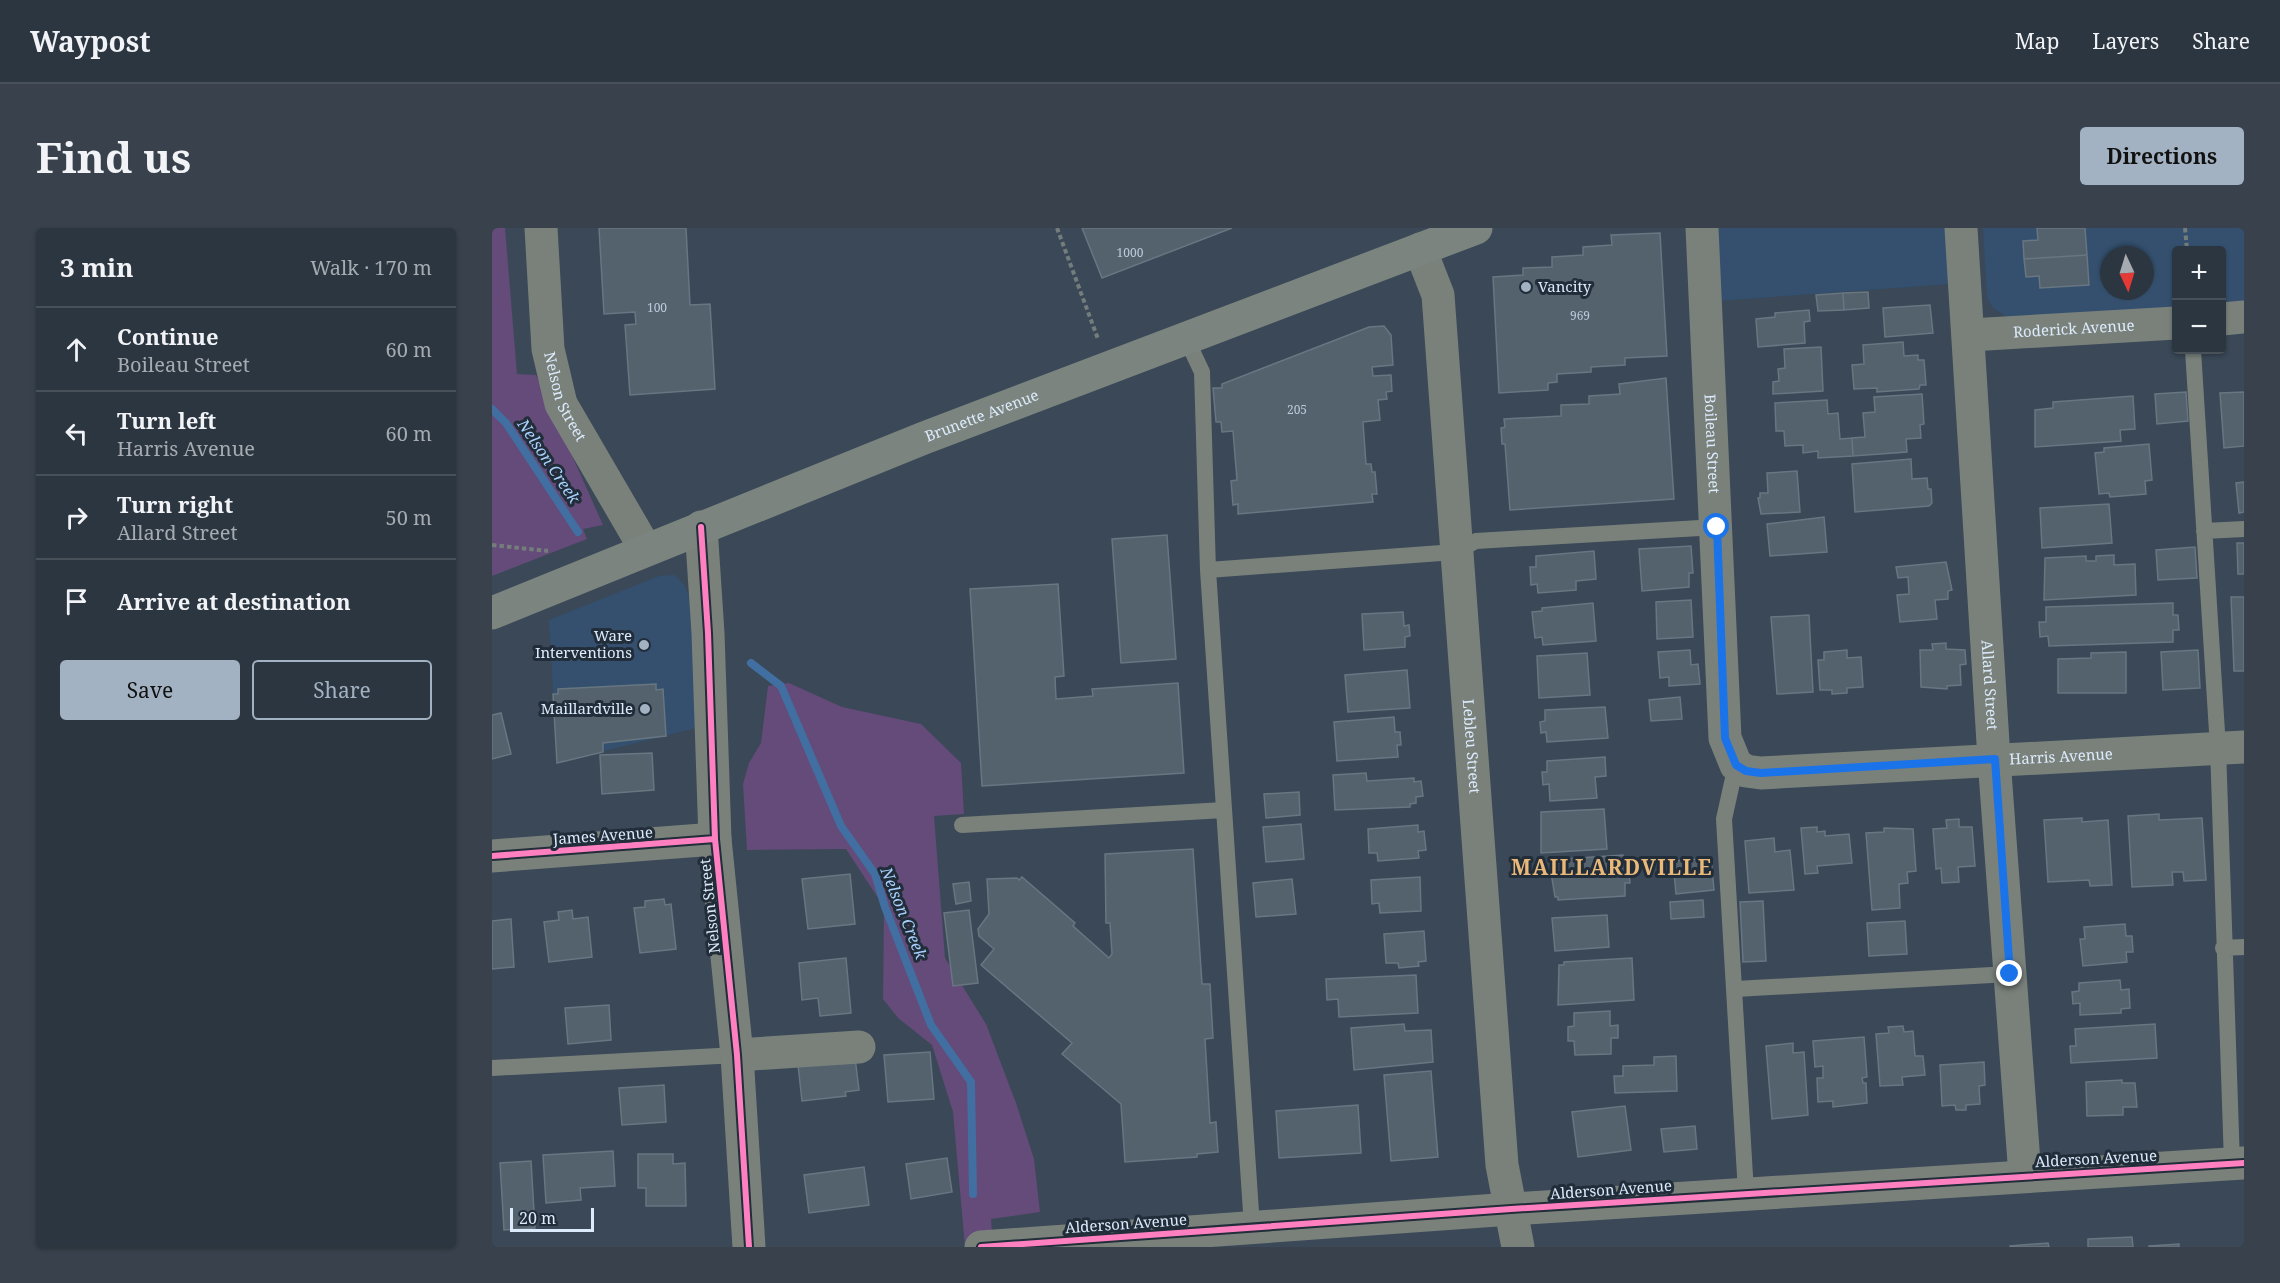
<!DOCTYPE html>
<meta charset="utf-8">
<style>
:root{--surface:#2c3641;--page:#38414c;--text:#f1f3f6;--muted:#a6abb1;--line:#48505a;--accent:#a3b2c2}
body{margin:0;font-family:"Noto Serif",serif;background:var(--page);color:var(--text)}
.controls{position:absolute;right:18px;top:18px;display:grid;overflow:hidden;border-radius:6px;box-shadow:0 2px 4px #0004}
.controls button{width:54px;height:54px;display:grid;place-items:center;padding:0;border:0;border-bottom:2px solid var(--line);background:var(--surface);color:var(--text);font:30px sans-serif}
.compass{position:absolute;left:1608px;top:18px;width:54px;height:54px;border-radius:50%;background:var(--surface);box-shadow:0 2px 4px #0004;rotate:176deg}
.scale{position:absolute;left:18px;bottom:15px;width:84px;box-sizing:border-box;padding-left:6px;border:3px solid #dcebfc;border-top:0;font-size:16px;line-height:21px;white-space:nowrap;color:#dcebfc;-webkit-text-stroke:4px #222d3a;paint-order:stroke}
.stop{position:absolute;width:18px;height:18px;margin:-14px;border:4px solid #1a73e8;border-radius:50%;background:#fff}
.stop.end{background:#1a73e8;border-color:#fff;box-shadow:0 2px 6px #0008}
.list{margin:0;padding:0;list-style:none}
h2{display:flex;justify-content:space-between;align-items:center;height:78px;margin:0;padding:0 24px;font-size:26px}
h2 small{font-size:20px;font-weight:400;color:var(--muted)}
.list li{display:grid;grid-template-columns:39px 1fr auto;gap:18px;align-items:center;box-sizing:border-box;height:84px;padding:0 24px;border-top:2px solid var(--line)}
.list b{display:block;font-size:22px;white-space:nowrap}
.list p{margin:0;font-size:20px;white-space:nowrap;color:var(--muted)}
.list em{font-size:20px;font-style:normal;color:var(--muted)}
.actions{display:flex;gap:12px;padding:18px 24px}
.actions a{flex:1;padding:14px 0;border:2px solid var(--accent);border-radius:6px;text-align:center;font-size:21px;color:var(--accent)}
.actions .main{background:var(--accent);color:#111}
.icon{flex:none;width:33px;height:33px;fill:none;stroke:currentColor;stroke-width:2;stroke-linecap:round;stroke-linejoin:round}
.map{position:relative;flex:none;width:1752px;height:1019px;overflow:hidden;border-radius:6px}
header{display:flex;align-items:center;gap:36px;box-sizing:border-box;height:84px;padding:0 30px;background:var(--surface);border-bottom:2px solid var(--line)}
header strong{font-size:28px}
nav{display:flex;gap:33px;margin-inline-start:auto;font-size:21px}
.intro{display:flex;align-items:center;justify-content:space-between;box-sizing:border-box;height:144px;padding:0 36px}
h1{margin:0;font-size:42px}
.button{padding:15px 27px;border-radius:6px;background:var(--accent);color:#111;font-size:21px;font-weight:700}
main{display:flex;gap:36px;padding:0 36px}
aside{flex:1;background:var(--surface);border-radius:6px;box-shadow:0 2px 4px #0004}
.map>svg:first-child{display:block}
.built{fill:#34506e;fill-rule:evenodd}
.green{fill:#644b79}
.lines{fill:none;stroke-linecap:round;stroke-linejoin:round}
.stream{stroke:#416fa1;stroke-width:8}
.building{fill:#54626e;stroke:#677681;stroke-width:1.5}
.path{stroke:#757d7c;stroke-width:4;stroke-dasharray:4.5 3;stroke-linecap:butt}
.service{stroke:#7a817b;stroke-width:16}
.minor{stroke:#7a817b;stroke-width:33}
.tertiary{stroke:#7a817b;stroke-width:33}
.secondary{stroke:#7b847e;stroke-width:33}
.cycleway-casing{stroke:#222d3a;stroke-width:10}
.cycleway{stroke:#ff80c0;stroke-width:6}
.route{stroke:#1a73e8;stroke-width:8}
.poi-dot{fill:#a3b2c2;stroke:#222d3a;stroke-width:2}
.labels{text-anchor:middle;stroke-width:6;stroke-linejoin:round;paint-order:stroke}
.number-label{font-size:12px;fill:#bac9d8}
.poi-label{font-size:15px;fill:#dcebfc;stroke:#222d3a;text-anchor:end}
.street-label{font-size:15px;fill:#dcebfc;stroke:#222d3a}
.water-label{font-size:16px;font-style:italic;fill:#a8d1ff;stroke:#222d3a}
.district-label{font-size:21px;font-weight:bold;letter-spacing:1.5px;fill:#eab878;stroke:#222d3a}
</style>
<header>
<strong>Waypost</strong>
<nav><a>Map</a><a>Layers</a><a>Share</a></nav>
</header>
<div class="intro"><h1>Find us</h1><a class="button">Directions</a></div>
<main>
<aside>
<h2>3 min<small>Walk · 170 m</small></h2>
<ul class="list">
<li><svg class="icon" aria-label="ahead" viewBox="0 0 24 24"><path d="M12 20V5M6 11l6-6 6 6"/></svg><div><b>Continue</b><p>Boileau Street</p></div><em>60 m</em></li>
<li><svg class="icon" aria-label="left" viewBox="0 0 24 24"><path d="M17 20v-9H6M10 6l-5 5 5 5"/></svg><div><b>Turn left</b><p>Harris Avenue</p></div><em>60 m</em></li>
<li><svg class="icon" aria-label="right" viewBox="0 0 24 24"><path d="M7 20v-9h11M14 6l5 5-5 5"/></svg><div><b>Turn right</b><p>Allard Street</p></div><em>50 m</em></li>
<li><svg class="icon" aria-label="arrive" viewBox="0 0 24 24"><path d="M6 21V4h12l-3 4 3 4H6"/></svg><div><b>Arrive at destination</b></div></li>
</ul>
<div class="actions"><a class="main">Save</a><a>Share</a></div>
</aside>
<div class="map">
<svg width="1752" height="1019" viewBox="0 0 1752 1019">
<rect width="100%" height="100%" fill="#3a4857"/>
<!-- built -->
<path class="built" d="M1225,0H1454L1459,56L1226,73Z
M1491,0H1752V78L1730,80V22H1684V83L1515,89L1501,80L1495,70ZM1617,27H1653V63H1617Z
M183,347L192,357L197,368L208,499L65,535L57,392L167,348Z"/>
<!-- green -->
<path class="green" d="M0,0H13L25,146L44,147L111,297L91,301L95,311L0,348Z
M297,455L350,479L429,496L469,535L472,586L442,588L453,730L494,796L524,875L542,931L548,984L499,991L501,1019H473L461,884L440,817L406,790L391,771L392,679L354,621L255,622L251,556L257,535L269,515L276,458Z"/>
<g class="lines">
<!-- stream -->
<path class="stream" d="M0,181L14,195L86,304
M259,435L289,458L349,598L383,646L393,679L439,797L479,854L481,966"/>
</g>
<!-- building -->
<path class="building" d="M107,0H194L198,77L218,76L223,161L138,167L133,97L144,96L143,84L112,86Z
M590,0H740L610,50Z
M1545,0H1593L1595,27L1532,31L1531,13L1546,12Z
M1168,5L1175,128L1133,130V137L1099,139V144L1065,146V154L1056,155V162L1007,165L1001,49L1031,47V40L1060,39V29L1091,27V19L1120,17L1119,7Z
M1595,27L1597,57L1548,60L1547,48L1534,49L1532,31Z
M1376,64L1377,80L1352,82L1351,65Z
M1351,65L1352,82L1326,83L1324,67Z
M1438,77L1441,105L1393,109L1391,80Z
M1317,82L1318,93L1312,94L1313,115L1266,119L1264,91L1283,89V85Z
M892,98L899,107L901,137L880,139L881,148L899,147L900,163L894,164L895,171L886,172L888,192L871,194L874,236H879L880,244H883L885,266H880L881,274L746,286V276L741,277L739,253L745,252L741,203L730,204L729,194H724L721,160H730V156L877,99Z
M1411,114L1412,128L1426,127V132H1432L1434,157H1428L1427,161L1385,164V160L1362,161L1360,137L1372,136L1371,117Z
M1329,119L1331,163L1281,166V154L1287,153L1286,141L1293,140L1292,121Z
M1174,150L1182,271L1018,282L1013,216H1010L1009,200L1013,199L1012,191L1069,188V177L1097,176V168L1128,166L1127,156Z
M1694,164L1696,193L1665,196L1663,166Z
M1752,164V218L1732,220L1728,165Z
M1430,166L1432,196L1428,197L1429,210L1414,211L1415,224L1361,228L1360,210L1373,209L1371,185L1383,184L1382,169Z
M1641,168L1643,201L1628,202L1629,213L1543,219V182L1561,180V174Z
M1335,172L1336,186L1346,185L1348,211L1360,210L1361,228L1326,230V223L1311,225V217L1293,218L1292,203H1284L1283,175Z
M1657,216L1660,252L1653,253L1654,266L1618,269L1617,265L1607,266L1603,225L1612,224V220Z
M1419,231L1420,251L1435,250L1436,261H1439L1440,275L1437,278L1363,284L1360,236Z
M1305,243L1308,284L1269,286L1266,270H1268V265H1276L1275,245Z
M1752,254V284L1747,285L1744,255Z
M1617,276L1620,315L1550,320L1548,280Z
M1332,289L1335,324L1278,328L1275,296Z
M675,307L684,431L629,435L620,311Z
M1745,315H1752V346H1746Z
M1199,318L1201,345H1197V359L1150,363L1147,321Z
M1703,319L1705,350L1666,352L1664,322Z
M1102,323L1104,351L1084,353V362L1046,365L1045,356L1039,357L1038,339H1044V328Z
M1622,327V337L1643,336L1644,367L1552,372L1553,330L1594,328V333H1604V328Z
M1454,334L1460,362L1456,363V371L1443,372L1445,391L1408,394L1405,367L1417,366L1416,349L1406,350L1404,339Z
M566,356L572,448L563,449L564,471L601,468L600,461L686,455L692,545L490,558L478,361Z
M1739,369H1752V443H1742Z
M1199,372L1201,409L1165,411L1164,374Z
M1101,375L1104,413L1051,417L1050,409L1043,410L1040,384L1050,383V380Z
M1681,375V387H1686L1687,402H1681V414L1557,418L1556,408L1548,409L1547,394H1554V379Z
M911,384L912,398L917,397L918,408L913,409V419L872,422L870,386Z
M1317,387L1321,464L1285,466L1279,389Z
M1454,415V421L1473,422L1474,436L1468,437L1469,457L1455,458V461L1429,459L1428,422H1441L1440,416Z
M1198,422L1199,437L1206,436L1208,456L1177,458V449L1168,450L1166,424Z
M1355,422V430L1369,429L1371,459L1355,460V465L1340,466V462H1328L1326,432H1332V424Z
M1706,422L1708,460L1671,462L1669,424Z
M1634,424V465H1566V431L1599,430V425Z
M1095,425L1098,467L1047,470L1045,428Z
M915,442L918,480L856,484L853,447Z
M164,456V462L171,461L174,508L111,515V524L65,535L61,466H66V461Z
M1188,469L1190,491L1159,493L1157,472Z
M1113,479L1116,510L1055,514L1054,504L1049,505L1048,494L1053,493V482Z
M9,485L19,526L0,531V487Z
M902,489L903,504H908L909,517H905L906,529L845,533L842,494Z
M160,525L162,562L110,566L108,527Z
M1113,529L1114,548L1103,549L1105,570L1058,573L1057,556L1051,557L1050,544H1055V533Z
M874,545L875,553L922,550V554L929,553L931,568L924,569V575L918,576V579L843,582L841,547Z
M807,564L808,587L774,590L772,566Z
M1112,581L1115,621L1049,625V584Z
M1667,586V592L1710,590L1714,652L1692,653L1691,644H1680L1681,657L1640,659L1636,588Z
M1590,590V594L1616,592L1620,657L1598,658L1597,652L1556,654L1552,592Z
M1467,591V599H1480L1483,638L1466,639L1467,654L1450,655L1449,640L1444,641L1441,601L1455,600L1454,592Z
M809,596L812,631L774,634L771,599Z
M926,597V604L932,603L934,622L926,623L927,630L886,633L885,625H877L876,601Z
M1325,599V604L1333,603V608L1357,606L1360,635L1325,638L1326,645L1313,646L1309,600Z
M1392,600L1421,601L1424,643L1415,644L1416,655L1407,656L1408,680L1380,682L1374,605L1392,604Z
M1282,610L1283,624L1298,622L1302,662L1257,665L1253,613Z
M701,621L710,756H718L721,810L713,811L718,895L724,894L726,924L705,926V929L633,934L629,876L570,826L580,815L489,737L502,721L487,708L486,701L497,686L495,651L525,650L527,652L530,649L583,695L581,698L617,730L620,726L618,695H614L613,626Z
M1131,627V632L1136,631L1138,655H1133V668L1066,672V669H1063L1057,632Z
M1219,630L1222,662L1184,666L1181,633Z
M358,646L363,696L316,701L310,651Z
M928,649L929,683L888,685L887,675L880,676L879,652Z
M800,651L804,686L764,689L761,655Z
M477,654L479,673L464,676L461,656Z
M172,671L173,677L179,676L184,721L148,725L142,680L153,679V673Z
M1211,672L1212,689L1179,691L1178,674Z
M1271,673L1274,733L1251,734L1248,674Z
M80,682L81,691L96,689L100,729L57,734L52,694L67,692L66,684Z
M477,682L486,755L461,758L452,685Z
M1115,687L1117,719L1063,723L1060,690Z
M19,691L22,739L0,741V693Z
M1413,693L1415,726L1377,728L1375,695Z
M1633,696L1634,708H1640L1641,724H1634L1635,734L1591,738L1588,711H1593L1592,699Z
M932,703L934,733L926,734L927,738L907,740L906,735H894L892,706Z
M354,730L359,785L328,788L326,770L310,772L307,735Z
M1140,730L1142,772L1066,777L1067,737H1072V734Z
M924,747L926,785L847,789L846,771L835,772L834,751Z
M1628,752L1629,762L1637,761L1638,780L1629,781V785L1588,787V775L1581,776L1580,764L1587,763V755Z
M117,777L119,812L76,816L73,780Z
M1118,783V798L1126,797V810H1119V826L1083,827L1082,813H1076V799L1082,798V785Z
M912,796L913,803L939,802L941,834L862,842L859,800Z
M1663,796L1665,830L1579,835L1578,818H1584L1583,801Z
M1411,798L1412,804L1421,803L1423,828H1431L1433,847L1410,849L1411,857L1388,858L1384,806L1397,805L1396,799Z
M1372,809L1375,849L1370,850L1371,855H1374L1375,875L1341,879V873L1326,874L1325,850H1331V838L1323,839L1321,813Z
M1301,815V825L1312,824L1316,887L1280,891L1274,818Z
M438,824L442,871L396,874L392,827Z
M1184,828L1185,863L1123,865L1122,848H1131V838L1162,837V829Z
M363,829L367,862L353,864L354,868L310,873L306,837Z
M1492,834L1493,857L1487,858L1488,876L1474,877V882H1464L1463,877L1450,878L1448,837Z
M939,843L946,929L899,933L892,847Z
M1630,852V855H1643L1645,879H1631V887L1595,888L1594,854Z
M172,857L174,894L130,897L127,860Z
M866,877L869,925L787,930L784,883Z
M1133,878L1139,922L1086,929L1080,884Z
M1203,898L1205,921L1172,924L1169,901Z
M121,923L123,958L88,960L89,972L54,975L51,927Z
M146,926H181V936L193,935L194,978H154V960H146Z
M455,930L460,964L419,971L414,936Z
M39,933L43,1000L12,1002L8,935Z
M372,939L377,977L317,985L312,947Z
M1640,1009L1641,1019H1596V1011Z
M1556,1015L1557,1019H1518V1018Z
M1687,1016V1019H1657V1018Z"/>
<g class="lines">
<!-- path -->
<path class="path" d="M565,0L606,111
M1693,0L1695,22
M0,317L56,323"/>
<!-- service -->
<path class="service" d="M694,110L710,144L716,342
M1701,122L1726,520L1740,935
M1712,303L1752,301
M1244,537L1232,591L1254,965
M470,597L732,582
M1731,720L1752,719
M1244,761L1518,746
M0,840L245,827
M760,999L716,342L963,324L984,313L1225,299"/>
<!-- minor -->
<g class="minor">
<path id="s1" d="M49,0L56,121L69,176L154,322"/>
<path id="s2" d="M1210,0L1233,510L1244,537L1254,543L1269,545L1752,519"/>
<path id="s3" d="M1469,0L1502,531L1533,948"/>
<path id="s4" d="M928,21L946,67L1010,937L1026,1019"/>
<path d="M1730,91L1752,89"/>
<path id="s5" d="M1478,107L1684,95"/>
<path d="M0,628L223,611"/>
<path d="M245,827L367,819"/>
</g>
<!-- tertiary -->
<path class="tertiary" d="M209,299L216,405L223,611L245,827L257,1019
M489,1019L1019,981L1752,935"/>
<!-- secondary -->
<path class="secondary" id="s6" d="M0,385L432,210L984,0"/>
<defs>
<path id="cycleway" d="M209,299L216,405L223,611L245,827L257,1019
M0,628L223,611
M489,1019L1019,981L1752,935"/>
</defs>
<!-- cycleway casing -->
<use href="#cycleway" class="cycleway-casing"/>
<!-- cycleway -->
<use href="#cycleway" class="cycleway"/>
</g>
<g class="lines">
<!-- route -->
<path class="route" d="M1225,299L1233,510L1244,537L1254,543L1269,545L1503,531L1518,746"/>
</g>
<!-- markers -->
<g class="poi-dot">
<circle cx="1034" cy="59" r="6"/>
<circle cx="152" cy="417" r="6"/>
<circle cx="153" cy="481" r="6"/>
</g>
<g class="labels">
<!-- number labels -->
<g class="number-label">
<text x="638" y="29">1000</text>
<text x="165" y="84">100</text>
<text x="1088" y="92">969</text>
<text x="805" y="186">205</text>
</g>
<!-- poi labels -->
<g class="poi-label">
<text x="1046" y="64" text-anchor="start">Vancity</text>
<text x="140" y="413">Ware<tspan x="140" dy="17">Interventions</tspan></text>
<text x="141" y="486">Maillardville</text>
</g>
<!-- street labels -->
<g class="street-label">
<text dy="5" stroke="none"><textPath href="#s5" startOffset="104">Roderick Avenue</textPath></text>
<text dy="5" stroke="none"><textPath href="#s1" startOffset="172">Nelson Street</textPath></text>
<text dy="5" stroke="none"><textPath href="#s6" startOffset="528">Brunette Avenue</textPath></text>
<text dy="5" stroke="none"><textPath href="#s2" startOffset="216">Boileau Street</textPath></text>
<text dy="5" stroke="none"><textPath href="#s3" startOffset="458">Allard Street</textPath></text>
<text dy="5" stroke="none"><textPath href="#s4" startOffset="502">Lebleu Street</textPath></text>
<text dy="5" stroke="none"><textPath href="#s2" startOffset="867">Harris Avenue</textPath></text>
<text transform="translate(111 608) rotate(-4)" y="5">James Avenue</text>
<text transform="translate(218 678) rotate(-96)" y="5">Nelson Street</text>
<text transform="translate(1604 931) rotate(-3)" y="5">Alderson Avenue</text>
<text transform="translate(1119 962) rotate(-4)" y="5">Alderson Avenue</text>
<text transform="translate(634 996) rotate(-4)" y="5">Alderson Avenue</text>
</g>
<!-- water labels -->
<g class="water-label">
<text transform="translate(57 233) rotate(56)" y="6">Nelson Creek</text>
<text transform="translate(412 685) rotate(68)" y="6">Nelson Creek</text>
</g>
<!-- district labels -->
<g class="district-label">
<text x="1120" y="647">MAILLARDVILLE</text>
</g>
</g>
</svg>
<div class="controls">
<button>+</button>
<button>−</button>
</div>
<svg class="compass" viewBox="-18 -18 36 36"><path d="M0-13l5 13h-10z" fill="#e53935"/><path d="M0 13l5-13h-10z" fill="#a6abb1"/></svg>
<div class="scale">20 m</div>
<div class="stop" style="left:1225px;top:299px"></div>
<div class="stop end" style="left:1518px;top:746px"></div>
</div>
</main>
